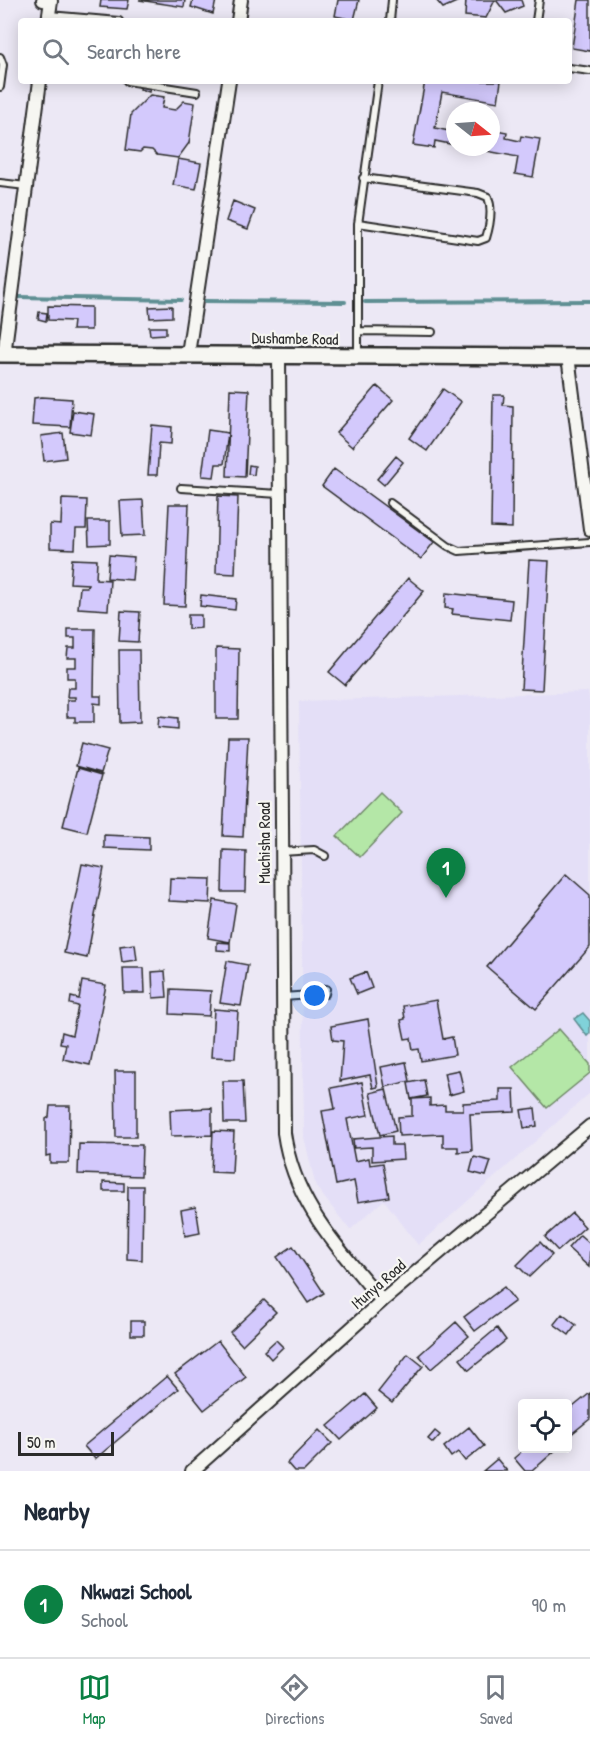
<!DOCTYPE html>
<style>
:root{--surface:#fff;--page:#f2f2f3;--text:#1f2937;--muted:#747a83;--line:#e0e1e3;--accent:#0b8043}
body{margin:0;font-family:"Patrick Hand",sans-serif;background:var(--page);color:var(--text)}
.controls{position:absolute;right:18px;bottom:18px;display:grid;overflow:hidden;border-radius:6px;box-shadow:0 3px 15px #0003}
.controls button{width:54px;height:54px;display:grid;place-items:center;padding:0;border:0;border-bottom:2px solid var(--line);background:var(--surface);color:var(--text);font:30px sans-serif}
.compass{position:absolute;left:446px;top:102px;width:54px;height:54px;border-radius:50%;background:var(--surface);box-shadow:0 3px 15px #0003;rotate:107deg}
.scale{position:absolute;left:18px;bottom:15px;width:96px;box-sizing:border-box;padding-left:6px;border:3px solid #2b2b2b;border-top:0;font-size:16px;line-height:21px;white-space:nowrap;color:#2b2b2b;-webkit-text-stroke:4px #f6f6f2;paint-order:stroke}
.you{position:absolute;left:315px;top:996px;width:21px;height:21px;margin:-15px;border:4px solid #fff;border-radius:50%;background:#1a73e8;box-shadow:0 0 0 9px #1a73e833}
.badge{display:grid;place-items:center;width:39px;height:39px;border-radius:50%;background:var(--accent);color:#fff;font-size:20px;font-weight:700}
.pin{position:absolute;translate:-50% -50px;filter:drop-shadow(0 2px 3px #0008)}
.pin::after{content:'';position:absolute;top:32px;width:21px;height:18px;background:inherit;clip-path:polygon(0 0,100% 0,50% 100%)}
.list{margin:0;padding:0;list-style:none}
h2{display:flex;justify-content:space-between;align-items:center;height:78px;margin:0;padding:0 24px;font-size:26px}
h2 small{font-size:20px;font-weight:400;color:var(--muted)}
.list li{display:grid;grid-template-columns:39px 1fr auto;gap:18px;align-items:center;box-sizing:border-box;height:108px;padding:0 24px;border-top:2px solid var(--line)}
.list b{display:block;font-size:22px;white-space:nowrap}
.list p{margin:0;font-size:20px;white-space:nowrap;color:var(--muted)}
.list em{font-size:20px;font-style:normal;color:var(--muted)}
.icon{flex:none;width:33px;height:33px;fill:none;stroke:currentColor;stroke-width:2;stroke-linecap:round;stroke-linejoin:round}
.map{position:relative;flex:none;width:590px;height:1471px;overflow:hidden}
.search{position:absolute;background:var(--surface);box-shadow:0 3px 15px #0003;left:18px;right:18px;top:18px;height:66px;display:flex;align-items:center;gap:15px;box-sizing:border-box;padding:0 21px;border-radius:6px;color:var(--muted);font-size:22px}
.sheet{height:186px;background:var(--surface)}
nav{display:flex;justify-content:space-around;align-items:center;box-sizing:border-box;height:84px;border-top:2px solid var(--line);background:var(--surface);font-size:16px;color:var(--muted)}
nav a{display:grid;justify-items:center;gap:3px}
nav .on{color:var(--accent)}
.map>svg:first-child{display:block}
.built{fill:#e4dff7}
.grass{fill:#b4e7a7;stroke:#708969;stroke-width:1.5}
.water{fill:url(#water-ripples);stroke:#5e8f93;stroke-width:1.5}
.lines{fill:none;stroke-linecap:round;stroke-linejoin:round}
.stream{stroke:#5e8f93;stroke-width:4}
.building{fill:#d3c9fc;stroke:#2b2b2b;stroke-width:1.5}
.service-casing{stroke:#2b2b2b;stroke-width:10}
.minor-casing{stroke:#2b2b2b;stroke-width:16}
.tertiary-casing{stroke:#2b2b2b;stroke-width:20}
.service{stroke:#f6f6f2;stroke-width:6}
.minor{stroke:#f6f6f2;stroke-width:12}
.tertiary{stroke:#f6f6f2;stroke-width:15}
.labels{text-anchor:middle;stroke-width:4.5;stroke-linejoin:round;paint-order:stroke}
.street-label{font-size:16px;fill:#2b2b2b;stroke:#f6f6f2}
</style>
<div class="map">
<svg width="590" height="1471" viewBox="0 0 590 1471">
<defs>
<pattern id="water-ripples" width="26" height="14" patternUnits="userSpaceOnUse" patternTransform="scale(1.5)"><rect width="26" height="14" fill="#80d2d9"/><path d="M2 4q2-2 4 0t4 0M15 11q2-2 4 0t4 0" fill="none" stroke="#6fb4ba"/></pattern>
</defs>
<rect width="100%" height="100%" fill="#ece8f5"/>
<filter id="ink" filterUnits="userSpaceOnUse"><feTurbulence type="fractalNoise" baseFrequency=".0167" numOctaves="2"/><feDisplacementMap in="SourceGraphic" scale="12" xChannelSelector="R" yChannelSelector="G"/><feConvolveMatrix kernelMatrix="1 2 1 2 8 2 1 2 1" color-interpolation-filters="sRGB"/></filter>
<g filter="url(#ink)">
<!-- built -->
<path class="built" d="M588,692L590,704V1093L418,1245L384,1200L350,1230L316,1187L304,1137L299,701Z"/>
<!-- grass -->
<path class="grass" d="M380,792L402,813L360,857L337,836Z
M559,1029L590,1064V1073L547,1108L512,1067Z"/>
<!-- water -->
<path class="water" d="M583,1013L590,1021V1033L587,1036L574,1019Z"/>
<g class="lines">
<!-- stream -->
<path class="stream" d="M18,297L181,300
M203,301L345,302
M365,302L590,301"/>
</g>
<!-- building -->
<path class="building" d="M101,0H129L127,9L100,7Z
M139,0H185L184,7Z
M193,0H216L213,14L191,7Z
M338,0H359L354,20L335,16Z
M436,0H461L443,8Z
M466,0H495L486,18L465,16Z
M496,0H521L523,6L506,13Z
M579,0H590V51L572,48Z
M425,81H501L498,102L442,92L435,128L449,131L451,122H455V145L435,141L434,148L413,145Z
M142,84L150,86L149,92L140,89Z
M150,95L164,97L162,108L175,110L184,101L195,103L189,143L178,158L157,155L152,150L143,149L140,152L126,150L131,114Z
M491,129L507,132L506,138L520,141L521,136L540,139L533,177L515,174L518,157L466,147H491Z
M178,159L201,163L196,189L173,185Z
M233,201L255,210L248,229L226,221Z
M48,306L91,307V330H72L73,321L48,320Z
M172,306V317L150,318L149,307Z
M39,312L47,313L46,321L38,319Z
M149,327H166V334L150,335Z
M377,386L393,400L352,447L336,433Z
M230,389L249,390L245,477L227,476Z
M443,389L461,402L427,451L409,438Z
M493,395H504L503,405L513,406L512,528L491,527Z
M42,397L72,399L70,427L32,425L34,398Z
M73,411L94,414L91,435L70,432Z
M152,425L172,427L171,444L159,443L157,475H148Z
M208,430L228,433L224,464H216L214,477L202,476Z
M63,433L66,458L44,461L41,436Z
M396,456L403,462L384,485L377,479Z
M249,465L255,466L254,475L248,474Z
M334,469L434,542L421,559L322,486Z
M218,496L238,497L235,574L216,573Z
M62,499L87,500L86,529H76L75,549L50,548V524L61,525Z
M143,500L145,535L122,536L120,501Z
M169,504H189L185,606L164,605Z
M88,521H110V544L89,545Z
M109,555L134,557L132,580L107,578Z
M72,559L97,560L96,579L110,580L108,610L78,608L80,587H87L88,584L70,583Z
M529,560L549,561L542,690L521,689Z
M408,578L424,591L345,685L329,672Z
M446,593L512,600L510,620L452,614L453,609L445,608Z
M201,595L236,599L235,610L200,606Z
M121,611L140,612L138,642L119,641Z
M188,615H201V628L188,629Z
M68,629H95L94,696H101V704L94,703V722H75V717H67V700H75V697H67L68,688H75V678H67V667H76V658H67L68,648H75V638H68Z
M216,648L239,649L238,719H216Z
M119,650H139L140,722L120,723Z
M159,716L178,718V729L158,727Z
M228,737H248L243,837L223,836Z
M82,743L108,750L101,773L76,766Z
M78,768L102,775L87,832L63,826Z
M104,835L149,837V850L104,848Z
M223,850L246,851L245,892H222Z
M82,864L104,868L87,958L64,953Z
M566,874L590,895V947L536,1009L487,967Z
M170,878L211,879L210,903L169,901Z
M214,900L236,904L230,942L208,938Z
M217,942L230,943V951L217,950Z
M135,944L137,960L122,962L120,946Z
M227,961L248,965L241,1006L220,1003Z
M123,968H144L145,993H124Z
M165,971L167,997L153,998L152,972Z
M366,972L372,988L357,994L350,978Z
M82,981L106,985L90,1065L63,1059L66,1044L60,1043L62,1032L72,1035L78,1006L70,1004L71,997L79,999Z
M171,989L211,991L209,1016L170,1014Z
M436,1000L443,1039L452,1037L455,1055L421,1061L419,1049L413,1050L411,1038L405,1039L401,1020L405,1019L403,1006Z
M214,1009L238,1011L235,1058L211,1057Z
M368,1019L378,1087L373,1088L370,1075L340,1081L343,1041L333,1040L331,1026Z
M406,1062L410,1081L385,1087L381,1067Z
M459,1070L464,1091L449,1095L444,1073Z
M115,1071H136V1137H116Z
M424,1080L427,1096L411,1099L408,1083Z
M223,1081H243L245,1123H224Z
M362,1082L368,1115L347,1119L355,1161L369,1158L370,1165L383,1163L389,1197L358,1202L354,1181L336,1185L322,1111L335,1109L331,1088Z
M386,1089L396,1131L380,1135L370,1093Z
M500,1089H514L515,1112L470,1114L472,1151L458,1152V1147H443V1134L399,1136L398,1117L412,1116V1099L430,1098V1106L445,1105V1110H463V1103L500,1101Z
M50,1106H70L69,1163H50V1155L46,1156V1119L49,1117Z
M212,1108V1135L171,1136L170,1110Z
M535,1108L537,1126L524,1128L521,1110Z
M213,1131L234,1132L232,1173L211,1172Z
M392,1136V1145H402L403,1159L372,1161V1147L354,1148L353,1139Z
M79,1144L142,1145L141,1176L78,1174Z
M474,1157L491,1161L486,1176L470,1172Z
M103,1182L124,1183V1191H103Z
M128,1186H143L142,1260L127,1259Z
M196,1207L200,1233L185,1236L181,1210Z
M572,1213L585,1227L558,1251L545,1237Z
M580,1235L590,1244L589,1267L568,1248Z
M540,1242L552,1255L529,1277L517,1265Z
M293,1246L324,1293L308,1303L277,1257Z
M504,1287L515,1301L475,1331L464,1317Z
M264,1300L276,1312L242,1345L230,1332Z
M562,1314L576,1325L569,1335L554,1324Z
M131,1321H144V1335H131Z
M456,1322L469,1336L431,1369L419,1355Z
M497,1328L506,1340L469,1370L460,1359Z
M276,1340L283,1347L271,1359L264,1351Z
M218,1341L246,1377L204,1410L175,1374Z
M408,1354L423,1366L392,1403L378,1392Z
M167,1376L178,1389L95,1459L84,1446Z
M590,1393V1419L570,1435L568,1431V1411Z
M365,1394L377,1408L341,1440L328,1426Z
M469,1427L484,1446L465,1461L458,1452L451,1457L444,1447Z
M319,1430L332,1443L304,1471H294L287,1463Z
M435,1431L440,1435L433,1443L428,1439Z
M526,1448H558L532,1471H525L514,1458Z
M497,1459L507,1471H483Z"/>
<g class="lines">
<defs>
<path id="service" d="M49,15L119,21
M390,21L392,0
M536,21L539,0
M0,57L3,65L0,87
M569,68L590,71
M127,81L197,92
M0,183L26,186
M358,223L478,241L486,238C490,225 493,210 488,197L478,193L363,178
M358,331L432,332
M358,355V224L378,81
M181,488L279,494
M390,503L448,546L459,551L590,542
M281,852L314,850L325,856
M283,997L325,994L326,989"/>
<path id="minor" d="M43,0L51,1L48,21
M238,21L241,0
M188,354L229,81
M4,355L40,81
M279,355L284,1133C294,1204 339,1248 382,1301
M568,356L590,529
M192,1471L382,1301L590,1126"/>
<path id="tertiary" d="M0,354L590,357"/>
</defs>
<!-- service casing -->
<use href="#service" class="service-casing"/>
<!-- minor casing -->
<use href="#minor" class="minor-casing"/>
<!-- tertiary casing -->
<use href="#tertiary" class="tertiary-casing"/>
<!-- service -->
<use href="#service" class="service"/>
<!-- minor -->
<use href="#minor" class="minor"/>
<!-- tertiary -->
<use href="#tertiary" class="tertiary"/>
</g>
</g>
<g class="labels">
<!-- street labels -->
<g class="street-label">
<text transform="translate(295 338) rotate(1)" y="6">Dushambe Road</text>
<text transform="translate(264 843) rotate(-90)" y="6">Muchisha Road</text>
<text transform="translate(378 1284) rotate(-41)" y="6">Itunya Road</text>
</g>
</g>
</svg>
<div class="controls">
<button><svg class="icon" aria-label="locate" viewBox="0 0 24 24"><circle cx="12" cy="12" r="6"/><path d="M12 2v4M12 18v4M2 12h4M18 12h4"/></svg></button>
</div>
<svg class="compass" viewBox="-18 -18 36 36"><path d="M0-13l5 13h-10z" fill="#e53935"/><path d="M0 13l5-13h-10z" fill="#747a83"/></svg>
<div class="scale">50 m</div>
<div class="you"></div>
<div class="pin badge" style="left:446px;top:898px">1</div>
<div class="search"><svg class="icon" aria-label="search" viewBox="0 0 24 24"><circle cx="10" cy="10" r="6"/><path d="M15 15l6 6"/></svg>Search here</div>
</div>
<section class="sheet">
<h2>Nearby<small></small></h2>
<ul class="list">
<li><span class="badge">1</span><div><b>Nkwazi School</b><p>School</p></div><em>90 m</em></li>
</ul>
</section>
<nav>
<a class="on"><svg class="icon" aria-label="map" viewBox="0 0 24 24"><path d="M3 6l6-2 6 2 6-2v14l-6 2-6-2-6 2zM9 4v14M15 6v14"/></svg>Map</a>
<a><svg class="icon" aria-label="directions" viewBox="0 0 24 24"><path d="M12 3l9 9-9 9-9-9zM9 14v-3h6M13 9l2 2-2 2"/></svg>Directions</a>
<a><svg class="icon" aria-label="saved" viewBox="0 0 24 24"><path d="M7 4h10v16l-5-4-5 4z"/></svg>Saved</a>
</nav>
